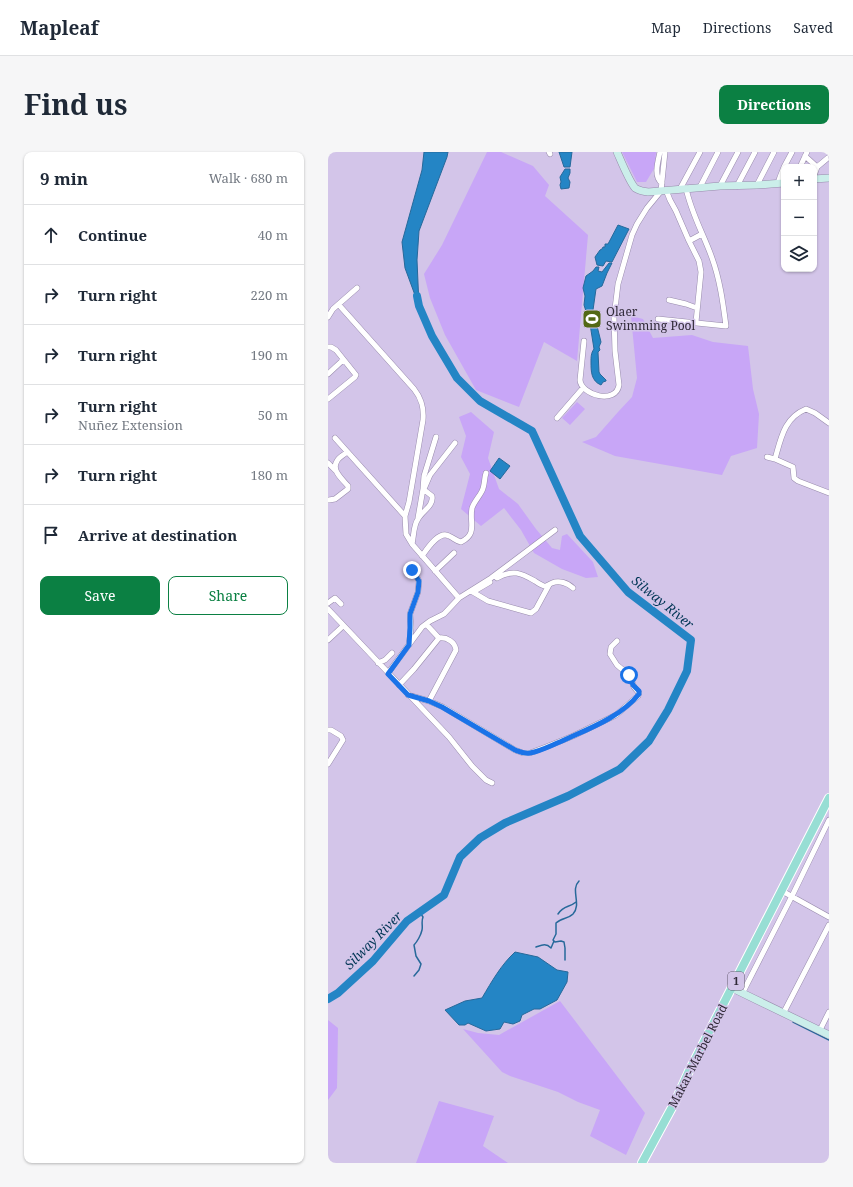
<!DOCTYPE html>
<meta charset="utf-8">
<style>
:root{--surface:#fff;--page:#f6f6f7;--text:#1f2937;--muted:#747a83;--line:#e0e1e3;--accent:#0b8043}
body{margin:0;font-family:"Noto Serif",serif;background:var(--page);color:var(--text)}
.controls{position:absolute;right:12px;top:12px;display:grid;overflow:hidden;border-radius:8px;box-shadow:0 1px 3px #0004}
.controls button{width:36px;height:36px;display:grid;place-items:center;padding:0;border:0;border-bottom:1px solid var(--line);background:var(--surface);color:var(--text);font:20px sans-serif}
.stop{position:absolute;width:12px;height:12px;margin:-9px;border:3px solid #1a73e8;border-radius:50%;background:#fff}
.stop.end{background:#1a73e8;border-color:#fff;box-shadow:0 1px 4px #0008}
.list{margin:0;padding:0;list-style:none}
h2{display:flex;justify-content:space-between;align-items:center;height:52px;margin:0;padding:0 16px;font-size:17px}
h2 small{font-size:13px;font-weight:400;color:var(--muted)}
.list li{display:grid;grid-template-columns:26px 1fr auto;gap:12px;align-items:center;box-sizing:border-box;height:60px;padding:0 16px;border-top:1px solid var(--line)}
.list b{display:block;font-size:15px;white-space:nowrap}
.list p{margin:0;font-size:13px;white-space:nowrap;color:var(--muted)}
.list em{font-size:13px;font-style:normal;color:var(--muted)}
.actions{display:flex;gap:8px;padding:12px 16px}
.actions a{flex:1;padding:9px 0;border:1px solid var(--accent);border-radius:8px;text-align:center;font-size:14px;color:var(--accent)}
.actions .main{background:var(--accent);color:#fff}
.icon{flex:none;width:22px;height:22px;fill:none;stroke:currentColor;stroke-width:2;stroke-linecap:round;stroke-linejoin:round}
.map{position:relative;flex:none;width:501px;height:1011px;overflow:hidden;border-radius:8px}
header{display:flex;align-items:center;gap:24px;box-sizing:border-box;height:56px;padding:0 20px;background:var(--surface);border-bottom:1px solid var(--line)}
header strong{font-size:19px}
nav{display:flex;gap:22px;margin-inline-start:auto;font-size:14px}
.intro{display:flex;align-items:center;justify-content:space-between;box-sizing:border-box;height:96px;padding:0 24px}
h1{margin:0;font-size:28px}
.button{padding:10px 18px;border-radius:8px;background:var(--accent);color:#fff;font-size:14px;font-weight:700}
main{display:flex;gap:24px;padding:0 24px}
aside{flex:1;background:var(--surface);border-radius:8px;box-shadow:0 1px 3px #0004}
.map>svg:first-child{display:block}
.green{fill:#c8a6f7}
.water{fill:#2485c5;stroke:#27699a}
.lines{fill:none;stroke-linecap:round;stroke-linejoin:round}
.stream{stroke:#27699a;stroke-width:1.5}
.river{stroke:#2485c5;stroke-width:8}
.street-casing{stroke:#988bac;stroke-width:6}
.secondary-casing{stroke:#988bac;stroke-width:8}
.primary-casing{stroke:#fff;stroke-width:10}
.street{stroke:#fff;stroke-width:5}
.secondary{stroke:#cbeeea;stroke-width:7}
.primary{stroke:#97ded4;stroke-width:8}
.route{stroke:#1a73e8;stroke-width:5}
.labels{text-anchor:middle;stroke-width:3;stroke-linejoin:round;paint-order:stroke}
.shield{fill:#d3c5e9;stroke:#60586c;stroke-width:1}
.shield-label{font-size:11px;font-weight:bold;fill:#2f2937}
.poi-label{font-size:12px;fill:#2f2937;stroke:#d3c5e9;text-anchor:start}
.street-label{font-size:12px;fill:#2f2937;stroke:#d3c5e9}
.water-label{font-size:13px;font-style:italic;fill:#003555;stroke:#d3c5e9}
</style>
<header>
<strong>Mapleaf</strong>
<nav><a>Map</a><a>Directions</a><a>Saved</a></nav>
</header>
<div class="intro"><h1>Find us</h1><a class="button">Directions</a></div>
<main>
<aside>
<h2>9 min<small>Walk · 680 m</small></h2>
<ul class="list">
<li><svg class="icon" aria-label="ahead" viewBox="0 0 24 24"><path d="M12 20V5M6 11l6-6 6 6"/></svg><div><b>Continue</b></div><em>40 m</em></li>
<li><svg class="icon" aria-label="right" viewBox="0 0 24 24"><path d="M7 20v-9h11M14 6l5 5-5 5"/></svg><div><b>Turn right</b></div><em>220 m</em></li>
<li><svg class="icon" aria-label="right" viewBox="0 0 24 24"><path d="M7 20v-9h11M14 6l5 5-5 5"/></svg><div><b>Turn right</b></div><em>190 m</em></li>
<li><svg class="icon" aria-label="right" viewBox="0 0 24 24"><path d="M7 20v-9h11M14 6l5 5-5 5"/></svg><div><b>Turn right</b><p>Nuñez Extension</p></div><em>50 m</em></li>
<li><svg class="icon" aria-label="right" viewBox="0 0 24 24"><path d="M7 20v-9h11M14 6l5 5-5 5"/></svg><div><b>Turn right</b></div><em>180 m</em></li>
<li><svg class="icon" aria-label="arrive" viewBox="0 0 24 24"><path d="M6 21V4h12l-3 4 3 4H6"/></svg><div><b>Arrive at destination</b></div></li>
</ul>
<div class="actions"><a class="main">Save</a><a>Share</a></div>
</aside>
<div class="map">
<svg width="501" height="1011" viewBox="0 0 501 1011">
<rect width="100%" height="100%" fill="#d3c5e9"/>
<!-- green -->
<path class="green" d="M159,0H173L205,14L221,33L217,44L260,83L249,209L216,190L191,255L148,238L117,183L102,146L96,122L114,93Z
M294,0H328L327,15L318,30H309Z
M303,164L315,167L325,186L364,183L385,190L420,194L425,237L431,262L429,296L403,304L394,323L287,304L254,290L268,285L290,260L304,245L309,226Z
M249,250L257,257L242,273L234,266Z
M143,260L166,280L160,306L171,337L190,352L208,377L224,396L232,398L234,384L239,382L265,410L270,425L258,426L234,417L206,401L193,378L176,356L153,374L133,357L142,322L133,305L138,284L131,265Z
M232,849L317,961L298,1003L262,984L272,958L250,950L230,940L182,924L174,920L135,877L150,881L171,883Z
M0,868L10,876L9,936L0,948Z
M111,949L166,964L155,994L180,1011H88Z"/>
<!-- water -->
<path class="water" d="M96,0H120L119,5L91,79L89,108L91,154L77,116L74,90L94,18Z
M231,0H244L242,15H236Z
M237,17H242V21L240,26L242,30L241,36L233,37L232,33L233,30L232,25Z
M290,73L301,77L284,110L278,109L275,114L269,113L267,105L272,98L274,97L275,95H277V92H280Z
M281,111H284L279,121L274,134L268,137L265,158L273,190L271,195L272,198L270,200L271,220L272,222L278,228V229L275,230L273,233C263,229 263,219 263,210C263,205 263,201 266,197L262,172L256,153L257,144L255,136L258,124L265,119L268,115H271L270,119L274,120Z
M171,306L182,314L172,327L162,319Z
M187,800L210,805L229,818L240,820L239,830L229,848L212,857H206L194,863L192,869L185,872L176,870L172,877L158,879L140,871L137,873H131L117,858L137,849L154,846C164,829 173,813 187,800Z"/>
<g class="lines">
<!-- stream -->
<path class="stream" d="M230,762C236,753 241,756 248,750
M208,795C214,793 218,791 223,796L226,789
M237,808V796L236,790L233,789L227,790L225,788L228,782V771C233,766 240,767 245,762C254,752 242,738 251,729
M86,824L91,818L93,812L88,804L86,793C89,790 93,783 94,778C95,774 93,770 95,765L90,758
M465,870L501,888"/>
<!-- river -->
<path class="river" d="M0,847L10,841L45,809L79,769L116,743L132,705L152,686L177,671L240,644L292,617L321,589L340,558L359,519L363,488L300,440L252,384L204,279L152,249L129,226L104,184L91,154L89,144"/>
<defs>
<path id="street" d="M221,0L222,2
M332,0C330,9 325,25 334,31
M477,4L489,15
M456,15L464,0
M472,15L479,0
M486,24L489,15L501,5
M450,31L452,25L456,15
M429,33L446,0
M392,34L410,0
M409,34L427,0
M372,35L390,0
M352,37L372,0
M338,38L342,48L348,59L361,89
M341,148L358,152L369,156
M11,153L86,237C94,247 96,256 95,268L81,350L77,364L78,382L84,392
M0,165L5,157L29,136
M330,167L398,174C395,151 392,128 384,106C376,83 363,61 358,36
M368,170L373,120L371,109L361,89L374,82
M256,189L252,228C253,243 288,253 291,233L287,199L286,165L290,132L304,83L309,72L319,56L333,39L337,0
M0,195H3L8,198L28,223L27,225L0,247
M0,222L15,208
M229,266L255,236
M501,271L487,261L478,257C456,266 453,286 447,307L465,315L466,326L470,329L501,341
M108,285L96,324L95,337L104,344C106,354 94,359 90,367C85,374 86,385 84,392L131,446
M7,286L77,364
M439,305L447,307
M0,311L8,319
M96,337L102,323L127,291
M1,348L7,347L20,337V334C14,327 3,318 9,309C11,305 16,303 19,300
M90,366L95,337
M94,404C99,397 111,378 121,384C126,386 128,389 133,390C150,382 141,370 144,356C146,350 151,345 154,339C157,333 156,327 158,321
M107,419L126,401
M169,426C185,417 193,421 207,429C210,431 213,433 216,434C219,435 221,432 224,431C231,428 240,431 245,436
M143,439L160,449L203,461L208,457L221,433
M145,440L162,430
M0,451L7,446L13,452
M0,457L121,585L144,614L158,628L164,631
M0,488L15,474
M81,493L83,476L82,462L90,440L91,429L84,417
M50,511L57,508L64,501
M60,521L94,475L102,469L116,462L131,446L163,426L227,378
M71,533L86,517L111,486L98,472
M80,543L101,549L115,555L187,598L195,601H202L218,595L245,584L288,563L310,544L311,541L306,535L301,523L289,513L282,502L283,495L289,489
M101,549L128,498C127,490 119,485 111,486
M0,578H3L13,584L15,588L0,612
M454,739L501,765
M416,838L464,744L501,668
M456,860L501,773
M492,878L501,860"/>
<path id="secondary" d="M289,0C293,9 301,29 307,36C311,39 315,39 320,40L392,34L429,33L456,31
M486,27L501,26
M404,836L501,883"/>
<path id="primary" d="M314,1011L347,950L361,919L501,646"/>
</defs>
<!-- street casing -->
<use href="#street" class="street-casing"/>
<!-- secondary casing -->
<use href="#secondary" class="secondary-casing"/>
<!-- primary casing -->
<use href="#primary" class="primary-casing"/>
<!-- street -->
<use href="#street" class="street"/>
<!-- secondary -->
<use href="#secondary" class="secondary"/>
<!-- primary -->
<use href="#primary" class="primary"/>
</g>
<g class="lines">
<!-- route -->
<path class="route" d="M84,418L91,429L90,440L82,462V476L81,493L60,522L80,543L101,549L114,555L187,598C192,600 196,602 202,601C213,599 224,593 234,589C260,577 293,565 311,542V539L305,533L301,523"/>
</g>
<!-- icons -->
<defs>
<symbol id="stadium-square" viewBox="-11 -11 22 22"><rect x="-9" y="-9" width="18" height="18" rx="4" fill="#536815" stroke="#d3c5e9"/><path d="M0-5a6.5 5 0 1 0 0 10a6.5 5 0 1 0 0-10ZM-3.5-1.8h7v3.6h-7Z" fill="#fff"/></symbol>
</defs>
<g fill-rule="evenodd">
<use href="#stadium-square" x="253" y="156" width="22" height="22"/>
</g>
<g class="labels">
<!-- shield labels -->
<rect class="shield" x="400" y="820" width="16" height="18" rx="3"/>
<g class="shield-label">
<text x="408" y="833">1</text>
</g>
<!-- poi labels -->
<g class="poi-label">
<text x="278" y="164">Olaer<tspan x="278" dy="14">Swimming Pool</tspan></text>
</g>
<!-- street labels -->
<g class="street-label">
<text transform="translate(370 904) rotate(-63)" y="4">Makar-Marbel Road</text>
</g>
<!-- water labels -->
<g class="water-label">
<text transform="translate(335 450) rotate(39)" y="5">Silway River</text>
<text transform="translate(45 788) rotate(-45)" y="5">Silway River</text>
</g>
</g>
</svg>
<div class="controls">
<button>+</button>
<button>−</button>
<button><svg class="icon" aria-label="layers" viewBox="0 0 24 24"><path d="M12 4l9 5-9 5-9-5zM3 14l9 5 9-5"/></svg></button>
</div>
<div class="stop" style="left:301px;top:523px"></div>
<div class="stop end" style="left:84px;top:418px"></div>
</div>
</main>
